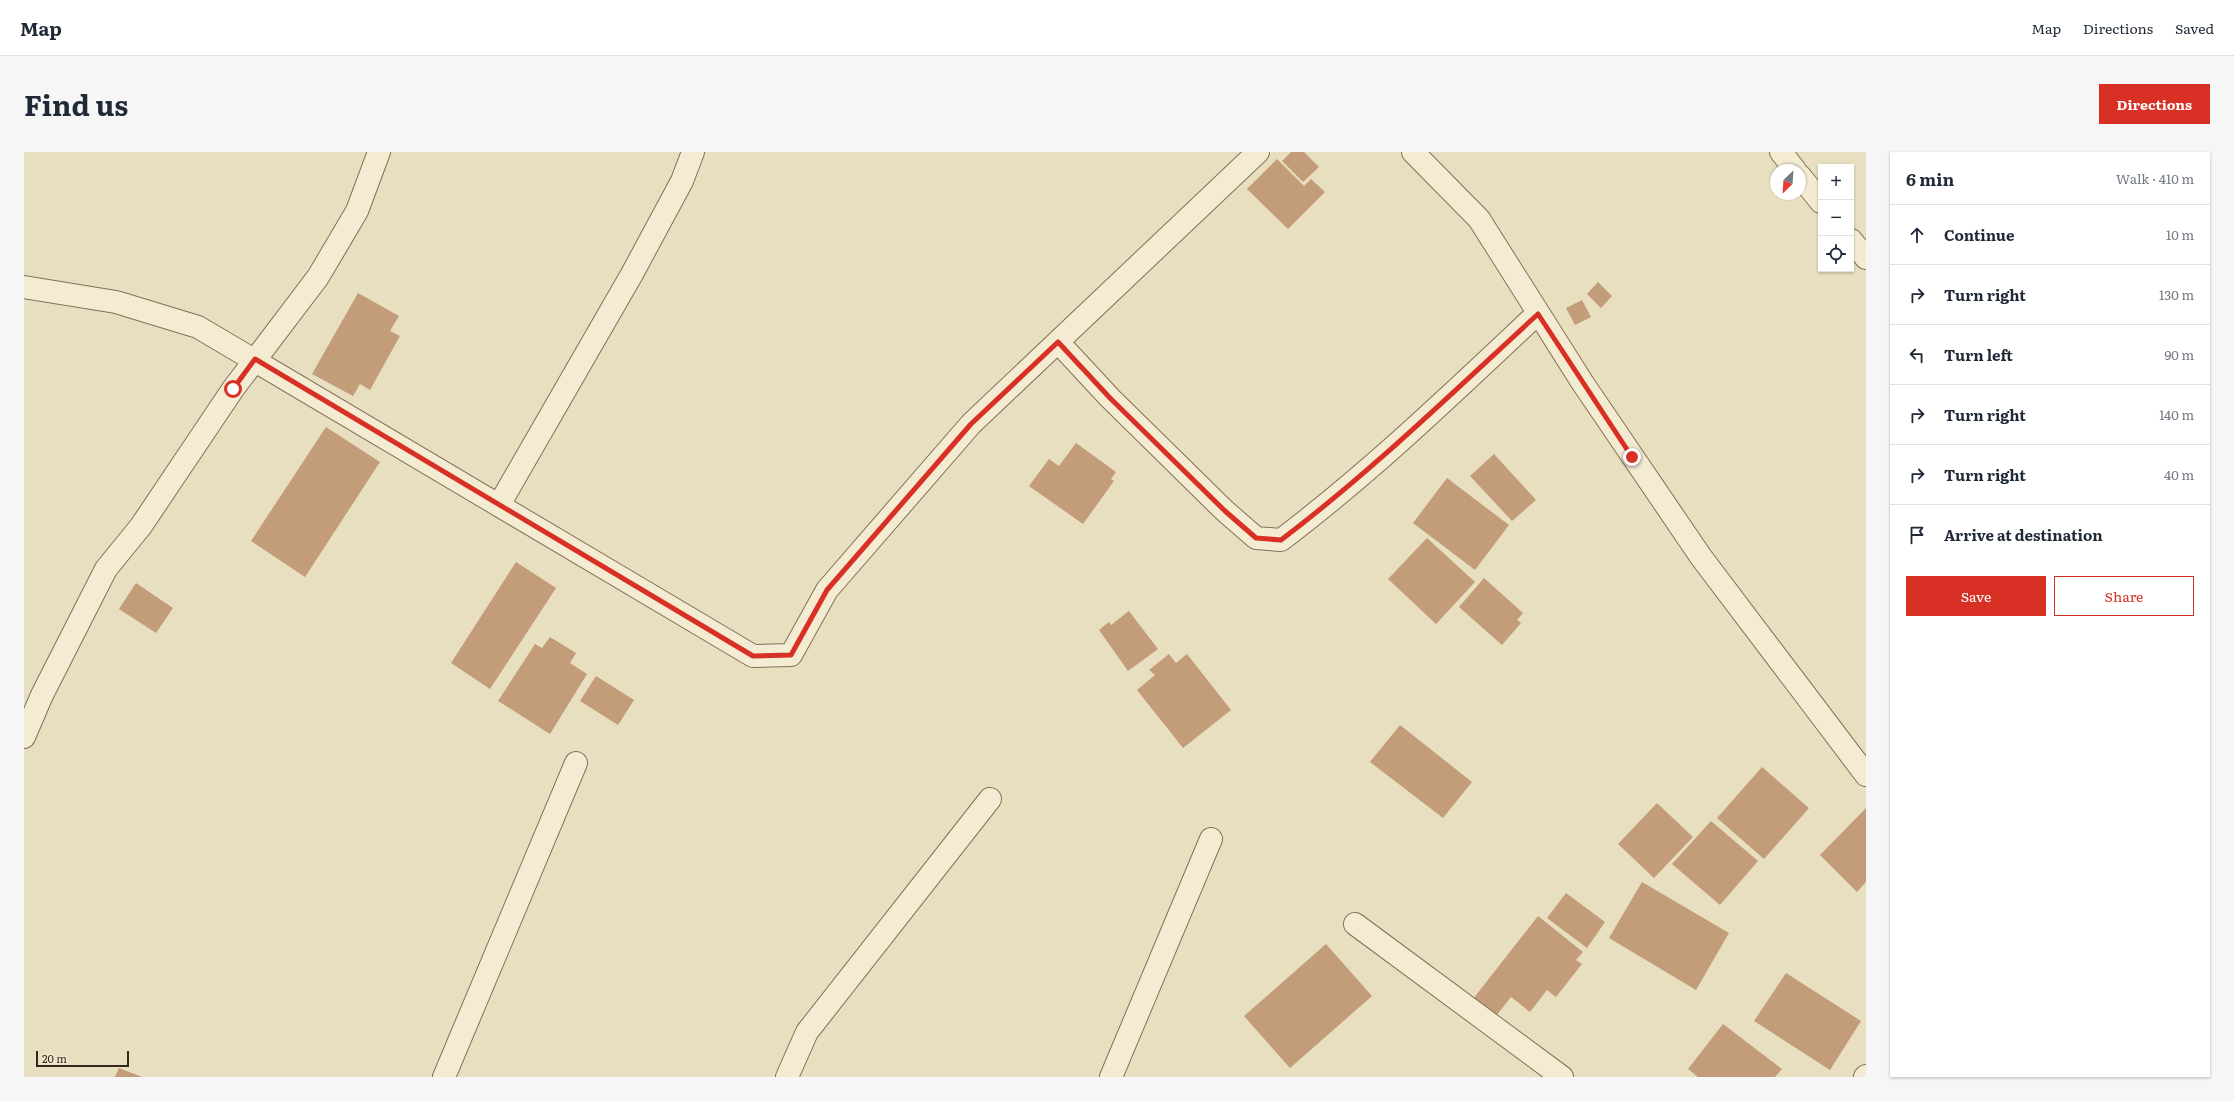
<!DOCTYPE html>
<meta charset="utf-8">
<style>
:root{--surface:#fff;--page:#f6f6f7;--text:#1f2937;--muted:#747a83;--line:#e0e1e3;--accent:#d93025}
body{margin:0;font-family:Literata,serif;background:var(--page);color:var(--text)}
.controls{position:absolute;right:12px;top:12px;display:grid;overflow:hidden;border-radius:0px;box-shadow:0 1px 3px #0004}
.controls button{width:36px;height:36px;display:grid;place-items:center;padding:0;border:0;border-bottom:1px solid var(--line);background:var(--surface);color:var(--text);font:20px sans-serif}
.compass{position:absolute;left:1746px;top:12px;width:36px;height:36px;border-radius:50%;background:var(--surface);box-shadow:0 1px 3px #0004;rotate:205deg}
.scale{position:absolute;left:12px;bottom:10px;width:93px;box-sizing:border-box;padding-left:4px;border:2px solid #31281d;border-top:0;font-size:11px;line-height:14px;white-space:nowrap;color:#31281d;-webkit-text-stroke:3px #f1e9cf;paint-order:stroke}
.stop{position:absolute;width:12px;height:12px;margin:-9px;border:3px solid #d93025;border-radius:50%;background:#fff}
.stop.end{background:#d93025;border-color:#fff;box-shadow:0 1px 4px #0008}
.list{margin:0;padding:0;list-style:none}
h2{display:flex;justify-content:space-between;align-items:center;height:52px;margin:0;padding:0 16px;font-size:17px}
h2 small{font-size:13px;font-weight:400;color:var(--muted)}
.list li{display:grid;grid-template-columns:26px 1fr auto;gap:12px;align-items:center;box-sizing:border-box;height:60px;padding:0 16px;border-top:1px solid var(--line)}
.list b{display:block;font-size:15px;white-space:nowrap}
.list em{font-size:13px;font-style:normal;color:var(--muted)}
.actions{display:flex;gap:8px;padding:12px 16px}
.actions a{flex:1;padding:9px 0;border:1px solid var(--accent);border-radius:0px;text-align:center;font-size:14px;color:var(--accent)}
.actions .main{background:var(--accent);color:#fff}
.icon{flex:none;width:22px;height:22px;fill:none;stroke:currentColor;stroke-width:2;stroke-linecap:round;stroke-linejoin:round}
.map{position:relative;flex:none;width:1842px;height:925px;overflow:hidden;border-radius:0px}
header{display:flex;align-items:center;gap:24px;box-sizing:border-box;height:56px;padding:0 20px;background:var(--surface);border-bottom:1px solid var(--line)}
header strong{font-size:19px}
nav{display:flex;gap:22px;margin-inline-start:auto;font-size:14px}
.intro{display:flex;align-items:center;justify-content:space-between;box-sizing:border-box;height:96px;padding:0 24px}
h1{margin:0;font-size:28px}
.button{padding:10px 18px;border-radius:0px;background:var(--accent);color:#fff;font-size:14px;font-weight:700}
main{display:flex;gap:24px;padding:0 24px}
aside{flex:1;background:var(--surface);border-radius:0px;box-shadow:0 1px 3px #0004}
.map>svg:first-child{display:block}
.building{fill:#c39c7a}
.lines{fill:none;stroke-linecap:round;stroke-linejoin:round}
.street-casing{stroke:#80705a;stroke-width:24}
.street{stroke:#f4ecd2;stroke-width:22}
.route{stroke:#d93025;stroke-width:5}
</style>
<header>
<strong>Map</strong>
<nav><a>Map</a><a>Directions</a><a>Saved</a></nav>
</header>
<div class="intro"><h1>Find us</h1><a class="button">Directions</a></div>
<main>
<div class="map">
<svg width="1842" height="925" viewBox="0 0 1842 925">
<rect width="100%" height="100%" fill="#e8dfc0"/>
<!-- building -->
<path class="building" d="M1267,0H1280L1295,15L1279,30L1258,9Z
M1253,7L1280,34L1287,27L1301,40L1264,77L1223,37Z
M1574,130L1588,144L1577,156L1563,142Z
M334,141L375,164L366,179L376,184L346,238L336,232L329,244L288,222Z
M1558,148L1567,165L1551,173L1542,156Z
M302,275L356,310L281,425L227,389Z
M1052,291L1092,320L1087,327L1090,329L1059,372L1005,334L1025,307L1035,314Z
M1470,302L1512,348L1488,369L1446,324Z
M1423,326L1485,373L1451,418L1389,371Z
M1403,386L1451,430L1412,472L1364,427Z
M492,410L532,436L466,537L427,511Z
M1460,426L1499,461L1493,468L1497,471L1478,493L1435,455Z
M112,431L149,456L132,481L95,457Z
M1105,459L1134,497L1104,519L1075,478L1085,470L1087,473Z
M526,485L552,501L546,511L563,522L526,582L474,549L511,492L518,496Z
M1145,502L1152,511L1163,502L1207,558L1159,596L1113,538L1131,523L1125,518Z
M572,524L610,548L594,573L556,549Z
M1376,573L1448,630L1419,666L1346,610Z
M1738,615L1785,656L1740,707L1693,666Z
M1633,651L1669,685L1630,726L1594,692Z
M1842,656V730L1833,740L1796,703Z
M1687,669L1734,709L1696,753L1648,712Z
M1618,730L1705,781L1672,838L1585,786Z
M1542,741L1581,770L1563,796L1523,766Z
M1514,764L1559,800L1552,808L1558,812L1532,845L1523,838L1506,860L1487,845L1472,864L1449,847Z
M1302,792L1348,844L1266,916L1220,864Z
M1762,821L1837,869L1806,918L1730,869Z
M1699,872L1758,917L1751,925H1674L1664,917Z
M95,916L118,925H91Z"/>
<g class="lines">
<defs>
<path id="street" d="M1389,0L1455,67L1558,230L1677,405L1842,623
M1757,0L1771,18
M1776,24L1797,50
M1827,88L1842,106
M0,135L92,150L174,175L729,504L767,503L803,438L947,272L1234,0
M1034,190L1086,246L1201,359L1232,386L1257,388C1348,319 1430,240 1513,162
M475,353L608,122L658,29L669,0
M0,585L18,543L82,417L117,374L209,237L294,125L333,59L355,0
M1331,772L1538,925
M420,925L552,611
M763,925L783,880L966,647
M1087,925L1187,687
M1841,925L1842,924"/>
</defs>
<!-- street casing -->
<use href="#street" class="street-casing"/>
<!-- street -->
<use href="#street" class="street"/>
</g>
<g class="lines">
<!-- route -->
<path class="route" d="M209,237L231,207L729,504L767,503L803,438L947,272L1034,190L1086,246L1201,359L1232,386L1257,388C1348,319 1430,239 1514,162L1608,305"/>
</g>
</svg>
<div class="controls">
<button>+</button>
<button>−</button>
<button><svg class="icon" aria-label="locate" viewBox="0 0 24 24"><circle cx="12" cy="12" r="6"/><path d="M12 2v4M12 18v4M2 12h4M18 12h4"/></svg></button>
</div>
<svg class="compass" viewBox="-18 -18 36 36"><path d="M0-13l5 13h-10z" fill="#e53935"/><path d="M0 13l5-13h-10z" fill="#747a83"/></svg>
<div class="scale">20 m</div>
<div class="stop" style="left:209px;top:237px"></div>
<div class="stop end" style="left:1608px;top:305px"></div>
</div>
<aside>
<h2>6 min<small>Walk · 410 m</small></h2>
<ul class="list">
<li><svg class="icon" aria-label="ahead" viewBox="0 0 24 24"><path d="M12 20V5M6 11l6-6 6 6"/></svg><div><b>Continue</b></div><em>10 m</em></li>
<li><svg class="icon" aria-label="right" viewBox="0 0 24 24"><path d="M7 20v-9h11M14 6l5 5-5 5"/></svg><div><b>Turn right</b></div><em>130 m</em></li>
<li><svg class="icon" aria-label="left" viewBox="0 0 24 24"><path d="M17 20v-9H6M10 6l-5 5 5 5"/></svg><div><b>Turn left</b></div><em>90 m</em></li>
<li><svg class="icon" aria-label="right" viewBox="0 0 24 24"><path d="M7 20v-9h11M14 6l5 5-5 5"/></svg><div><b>Turn right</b></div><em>140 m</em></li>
<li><svg class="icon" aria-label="right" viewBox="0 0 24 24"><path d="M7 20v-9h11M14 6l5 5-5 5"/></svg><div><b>Turn right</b></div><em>40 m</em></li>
<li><svg class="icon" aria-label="arrive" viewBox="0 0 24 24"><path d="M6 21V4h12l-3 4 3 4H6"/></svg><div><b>Arrive at destination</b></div></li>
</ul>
<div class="actions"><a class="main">Save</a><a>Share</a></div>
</aside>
</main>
